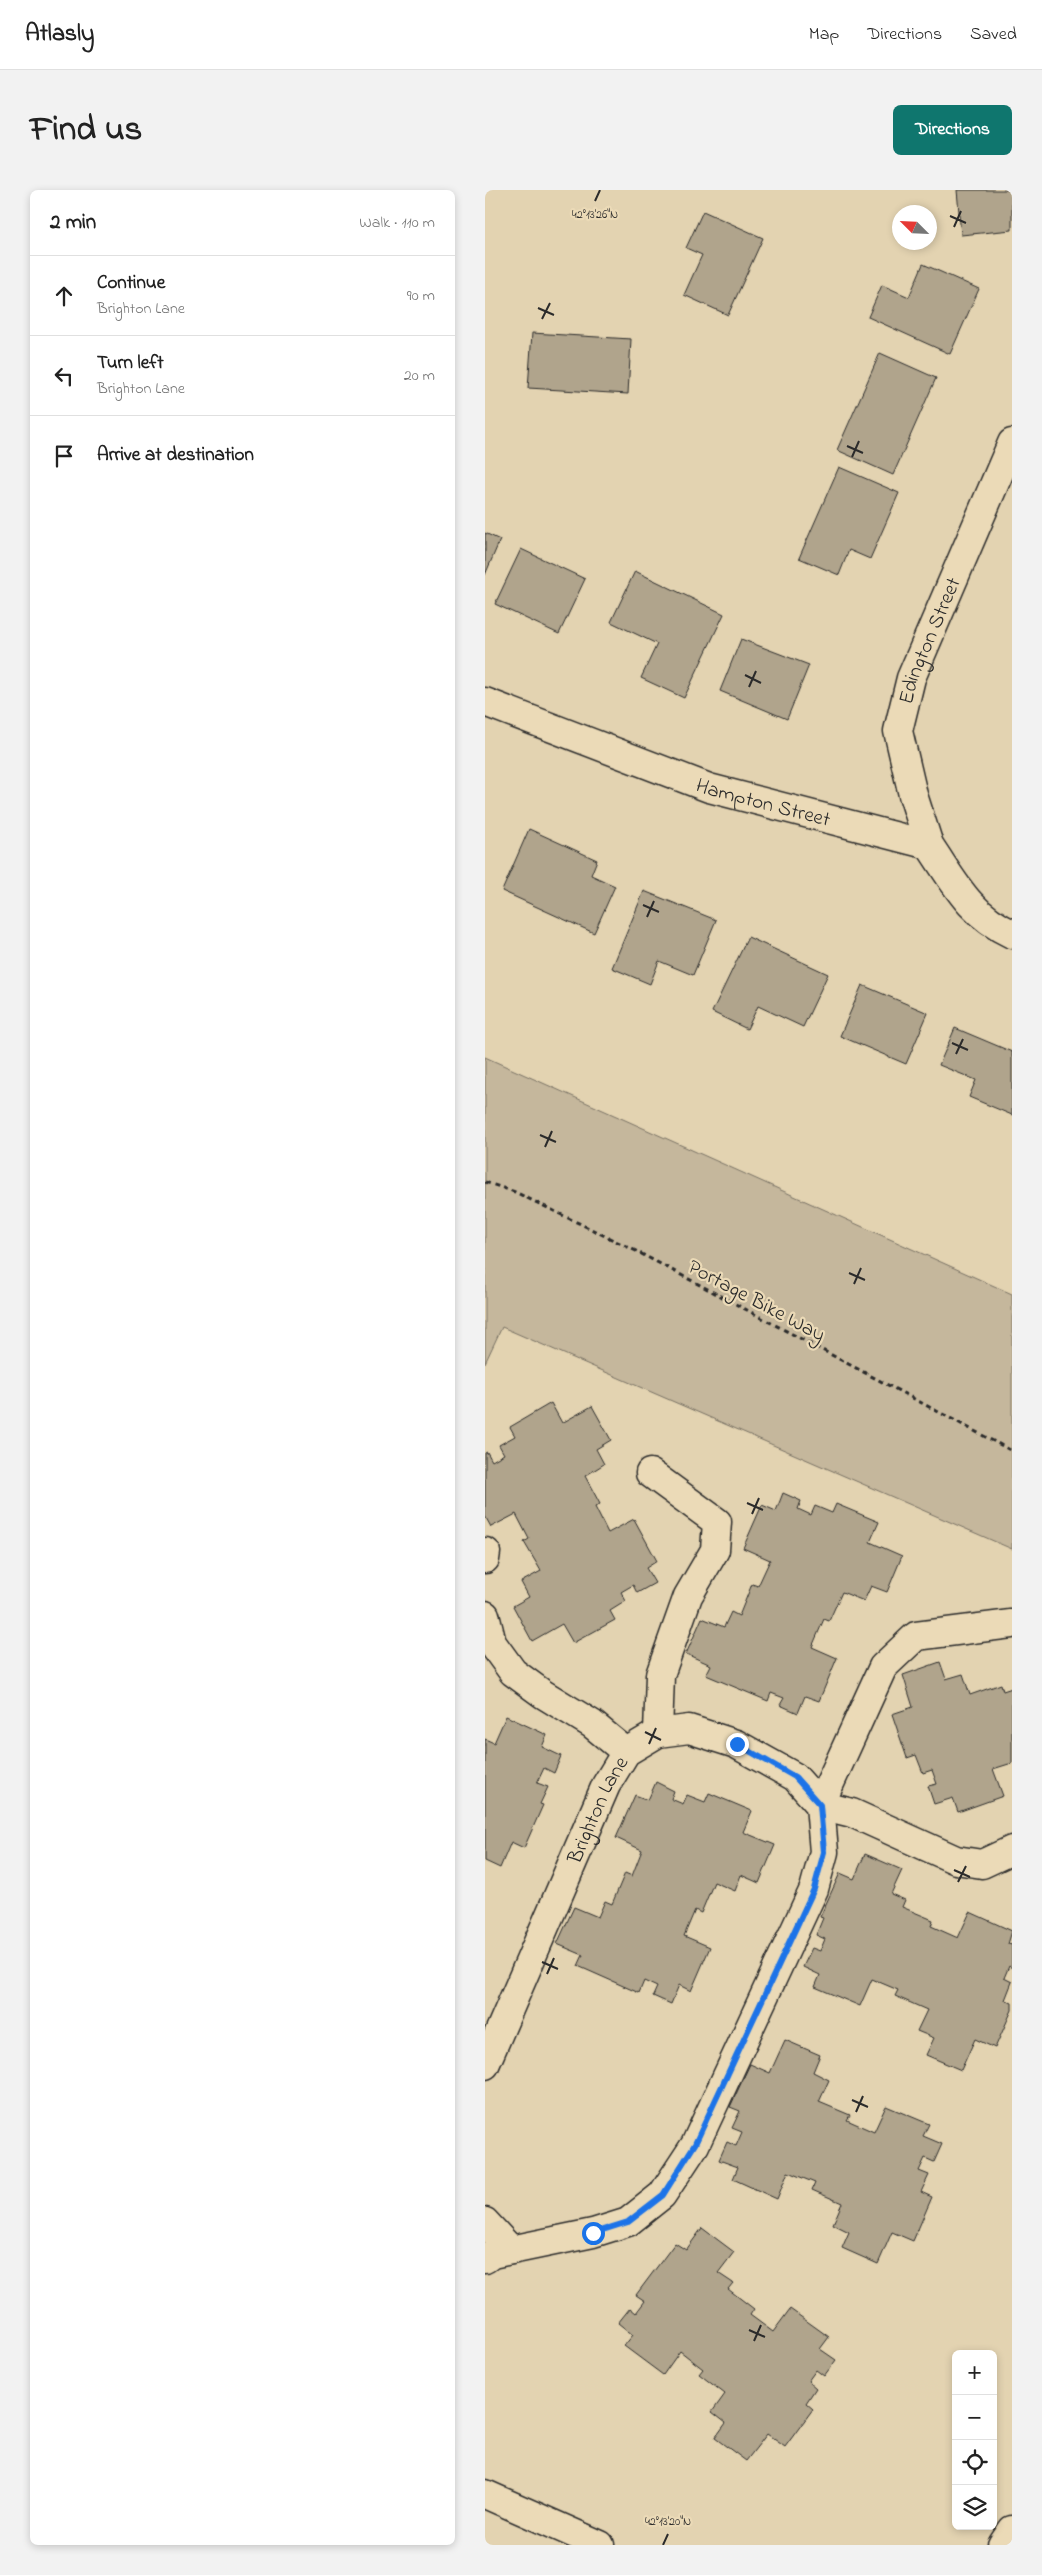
<!DOCTYPE html>
<meta charset="utf-8">
<style>
:root{--surface:#fff;--page:#f2f2f2;--text:#222;--muted:#767676;--line:#e0e0e0;--accent:#0f766e}
body{margin:0;font-family:"Indie Flower",sans-serif;background:var(--page);color:var(--text)}
.controls{position:absolute;right:15px;bottom:15px;display:grid;overflow:hidden;border-radius:8px;box-shadow:0 2px 8px #0003}
.controls button{width:45px;height:45px;display:grid;place-items:center;padding:0;border:0;border-bottom:1px solid var(--line);background:var(--surface);color:var(--text);font:25px sans-serif}
.compass{position:absolute;left:407px;top:15px;width:45px;height:45px;border-radius:50%;background:var(--surface);box-shadow:0 2px 8px #0003;rotate:294deg}
.stop{position:absolute;width:15px;height:15px;margin:-11px;border:4px solid #1a73e8;border-radius:50%;background:#fff}
.stop.end{background:#1a73e8;border-color:#fff;box-shadow:0 1px 5px #0008}
.list{margin:0;padding:0;list-style:none}
h2{display:flex;justify-content:space-between;align-items:center;height:65px;margin:0;padding:0 20px;font-size:21px}
h2 small{font-size:16px;font-weight:400;color:var(--muted)}
.list li{display:grid;grid-template-columns:32px 1fr auto;gap:15px;align-items:center;box-sizing:border-box;height:80px;padding:0 20px;border-top:1px solid var(--line)}
.list b{display:block;font-size:19px;white-space:nowrap}
.list p{margin:0;font-size:16px;white-space:nowrap;color:var(--muted)}
.list em{font-size:16px;font-style:normal;color:var(--muted)}
.icon{flex:none;width:28px;height:28px;fill:none;stroke:currentColor;stroke-width:2;stroke-linecap:round;stroke-linejoin:round}
.map{position:relative;flex:none;width:527px;height:2355px;overflow:hidden;border-radius:8px}
header{display:flex;align-items:center;gap:30px;box-sizing:border-box;height:70px;padding:0 25px;background:var(--surface);border-bottom:1px solid var(--line)}
header strong{font-size:24px}
nav{display:flex;gap:28px;margin-inline-start:auto;font-size:18px}
.intro{display:flex;align-items:center;justify-content:space-between;box-sizing:border-box;height:120px;padding:0 30px}
h1{margin:0;font-size:35px}
.button{padding:12px 22px;border-radius:8px;background:var(--accent);color:#fff;font-size:18px;font-weight:700}
main{display:flex;gap:30px;padding:0 30px}
aside{flex:1;background:var(--surface);border-radius:8px;box-shadow:0 2px 8px #0003}
.map>svg:first-child{display:block}
.green{fill:#c5b79c;stroke:#787164}
.building{fill:#b0a48c;stroke:#2b2b2b}
.lines{fill:none;stroke-linecap:round;stroke-linejoin:round}
.street-casing{stroke:#2b2b2b;stroke-width:31}
.secondary-casing{stroke:#2b2b2b;stroke-width:31}
.path{stroke:#2b2b2b;stroke-width:3;stroke-dasharray:5 4;stroke-linecap:butt}
.street{stroke:#ebdab7;stroke-width:28}
.secondary{stroke:#ebdab7;stroke-width:28}
.route{stroke:#1a73e8;stroke-width:6}
.ticks{fill:none;stroke:#2b2b2b;stroke-width:2}
.labels{text-anchor:middle;stroke-width:4.5;stroke-linejoin:round;paint-order:stroke}
.street-label{font-size:21px;fill:#2b2b2b;stroke:#ebdab7}
.ticks-label{font-size:12px;text-anchor:middle;fill:#2b2b2b;stroke:#ebdab7;stroke-width:4.5;stroke-linejoin:round;paint-order:stroke}
</style>
<header>
<strong>Atlasly</strong>
<nav><a>Map</a><a>Directions</a><a>Saved</a></nav>
</header>
<div class="intro"><h1>Find us</h1><a class="button">Directions</a></div>
<main>
<aside>
<h2>2 min<small>Walk · 110 m</small></h2>
<ul class="list">
<li><svg class="icon" aria-label="ahead" viewBox="0 0 24 24"><path d="M12 20V5M6 11l6-6 6 6"/></svg><div><b>Continue</b><p>Brighton Lane</p></div><em>90 m</em></li>
<li><svg class="icon" aria-label="left" viewBox="0 0 24 24"><path d="M17 20v-9H6M10 6l-5 5 5 5"/></svg><div><b>Turn left</b><p>Brighton Lane</p></div><em>20 m</em></li>
<li><svg class="icon" aria-label="arrive" viewBox="0 0 24 24"><path d="M6 21V4h12l-3 4 3 4H6"/></svg><div><b>Arrive at destination</b></div></li>
</ul>
</aside>
<div class="map">
<svg width="527" height="2355" viewBox="0 0 527 2355">
<rect width="100%" height="100%" fill="#e3d3b1"/>
<filter id="ink" filterUnits="userSpaceOnUse"><feTurbulence type="fractalNoise" baseFrequency=".02" numOctaves="2"/><feDisplacementMap in="SourceGraphic" scale="10" xChannelSelector="R" yChannelSelector="G"/><feConvolveMatrix kernelMatrix="1 2 1 2 8 2 1 2 1" color-interpolation-filters="sRGB"/></filter>
<g filter="url(#ink)">
<!-- green -->
<path class="green" d="M0,867L527,1104V1359L17,1137L0,1173Z"/>
<!-- building -->
<path class="building" d="M472,0H527V40L476,45Z
M218,21L278,48L243,125L199,105L217,65L201,58Z
M438,74L494,99L465,164L383,127L397,95L424,107Z
M47,143L146,149L143,204L43,198Z
M395,163L451,188L408,285L352,260Z
M354,277L414,303L385,369L364,360L354,385L314,368Z
M0,343L15,350L0,385Z
M36,359L100,389L74,444L10,414Z
M150,381L239,424L199,508L156,488L172,454L126,432Z
M256,449L324,475L302,529L235,501Z
M44,639L112,670L106,685L130,696L109,743L17,701Z
M159,701L231,730L208,785L174,771L165,794L127,778Z
M263,747L343,784L318,837L273,816L262,839L227,822Z
M377,795L443,823L421,874L355,846Z
M470,838L527,862V925L484,907L491,890L454,875Z
M66,1213L77,1233L107,1216L126,1250L111,1259L119,1274L100,1286L115,1314L110,1317L123,1343L149,1329L172,1371L161,1378L170,1393L152,1403L148,1395L136,1402L141,1411L125,1421L130,1430L88,1453L77,1434L47,1451L28,1416L44,1407L36,1392L56,1381L39,1352L44,1349L31,1324L6,1337L0,1326V1263L2,1262L7,1271L19,1264L14,1255L30,1246L25,1237Z
M298,1303L316,1311L313,1319L326,1325L330,1316L347,1323L351,1314L394,1332L385,1352L417,1366L402,1402L386,1396L379,1411L357,1402L344,1431L339,1429L327,1457L352,1468L334,1511L320,1506L313,1523L295,1515L299,1508L286,1503L283,1511L221,1485L226,1475L201,1464L217,1428L239,1437L246,1422L254,1426L267,1394L273,1396L285,1370L258,1358L277,1315L291,1321Z
M455,1472L461,1489L478,1484L485,1505L516,1494L518,1501L527,1498V1573L508,1579L518,1606L473,1622L468,1608L449,1614L443,1596L452,1594L447,1580L438,1583L431,1565L422,1568L407,1524L428,1517L418,1485Z
M21,1526L62,1545L57,1557L76,1566L69,1583L59,1578L52,1593L63,1597L55,1614L58,1615L39,1658L26,1652L15,1678L0,1671V1549L9,1553Z
M171,1592L189,1601L186,1609L198,1614L202,1605L220,1612L224,1603L267,1621L258,1642L290,1655L274,1693L256,1685L250,1701L229,1692L216,1723L210,1720L199,1746L225,1757L206,1801L194,1795L186,1814L168,1806L172,1797L159,1791L154,1803L93,1776L98,1765L72,1754L89,1717L113,1727L120,1711L127,1714L140,1683L147,1686L157,1660L131,1648L150,1605L163,1610Z
M380,1664L417,1680L406,1704L420,1710L417,1717L448,1730L446,1736L473,1748L485,1722L527,1741L523,1754L527,1755V1778L524,1776L519,1788L527,1792L520,1810L527,1813V1820L510,1858L490,1849L476,1880L441,1865L449,1848L432,1841L442,1820L410,1806L413,1800L387,1789L375,1816L330,1797L335,1785L318,1777L327,1758L335,1761L340,1749L331,1745L338,1728L335,1727L355,1683L369,1689Z
M300,1850L335,1865L328,1882L344,1890L334,1912L365,1925L362,1930L389,1942L401,1916L444,1934L438,1946L457,1954L449,1972L440,1968L434,1981L444,1985L436,2002L447,2007L428,2051L407,2042L393,2074L357,2058L364,2042L348,2034L357,2013L327,2000L330,1993L303,1982L292,2009L248,1989L253,1977L234,1970L242,1952L251,1956L257,1942L247,1938L255,1921L245,1917L265,1874L285,1883Z
M217,2038L249,2062L233,2083L248,2093L243,2099L269,2119L265,2125L288,2142L305,2119L344,2147L335,2159L351,2170L339,2186L331,2180L323,2191L331,2198L321,2213L328,2219L300,2257L282,2244L261,2271L230,2248L241,2233L227,2222L240,2204L214,2184L218,2179L195,2161L178,2185L139,2156L148,2145L133,2133L145,2118L151,2123L160,2111L151,2105L190,2053L201,2060Z"/>
<g class="lines">
<defs>
<g id="street">
<path id="s1" d="M0,512L224,598L444,655C470,693 484,724 527,744"/>
<path id="s2" d="M444,655L428,605L413,541L426,488L527,253"/>
<path d="M165,1283L232,1332L230,1360L203,1406L175,1485L173,1543"/>
<path d="M0,1369L1,1362"/>
<path d="M0,1425L7,1453L28,1482L58,1504L107,1534L141,1562"/>
<path d="M526,1434L431,1446L398,1477L335,1615L367,1623L471,1670L497,1674L527,1660"/>
<path id="s3" d="M0,1875L121,1595L141,1562L173,1543L204,1539L251,1554L310,1587L335,1615L339,1662L329,1699L210,1955L177,2005L143,2032L108,2043L7,2064L0,2069"/>
<path d="M0,2032L26,2060"/>
<path d="M517,2355L527,2340"/>
</g>
<path id="secondary" d="M0,2304L115,2355"/>
</defs>
<!-- street casing -->
<use href="#street" class="street-casing"/>
<!-- secondary casing -->
<use href="#secondary" class="secondary-casing"/>
<!-- path -->
<path class="path" d="M0,992L30,1002L151,1061L527,1261"/>
<!-- street -->
<use href="#street" class="street"/>
<!-- secondary -->
<use href="#secondary" class="secondary"/>
</g>
</g>
<g class="lines" filter="url(#ink)">
<!-- route -->
<path class="route" d="M108,2043L143,2032L178,2005L210,1954L329,1699L339,1662L335,1615L310,1587L252,1554"/>
</g>
<!-- ticks -->
<path class="ticks" d="M110,11L115,0M465,26L481,33M469,37L476,21M53,118L69,125M57,129L65,113M362,256L378,263M367,267L374,251M260,485L276,493M264,497L271,481M158,715L174,722M162,727L169,711M467,853L483,860M471,864L478,849M55,945L71,952M60,957L67,941M364,1083L380,1090M369,1094L376,1078M262,1313L278,1320M267,1324L274,1308M160,1542L176,1550M164,1554L171,1538M469,1680L485,1687M473,1692L481,1676M57,1772L73,1779M62,1784L69,1768M367,1910L383,1917M371,1922L378,1906M264,2140L280,2147M269,2151L276,2135M178,2355L183,2344"/>
<g class="labels">
<!-- street labels -->
<g class="street-label">
<text dy="7" stroke="none"><textPath href="#s2" startOffset="214">Edington Street</textPath></text>
<text dy="7" stroke="none"><textPath href="#s1" startOffset="296">Hampton Street</textPath></text>
<text transform="translate(272 1110) rotate(28)" y="7">Portage Bike Way</text>
<text dy="7" stroke="none"><textPath href="#s3" startOffset="279">Brighton Lane</textPath></text>
</g>
</g>
<g class="ticks-label">
<text x="110" y="28">42°13'26"N</text>
<text x="183" y="2335">42°13'20"N</text>
</g>
</svg>
<div class="controls">
<button>+</button>
<button>−</button>
<button><svg class="icon" aria-label="locate" viewBox="0 0 24 24"><circle cx="12" cy="12" r="6"/><path d="M12 2v4M12 18v4M2 12h4M18 12h4"/></svg></button>
<button><svg class="icon" aria-label="layers" viewBox="0 0 24 24"><path d="M12 4l9 5-9 5-9-5zM3 14l9 5 9-5"/></svg></button>
</div>
<svg class="compass" viewBox="-18 -18 36 36"><path d="M0-13l5 13h-10z" fill="#e53935"/><path d="M0 13l5-13h-10z" fill="#767676"/></svg>
<div class="stop" style="left:108px;top:2043px"></div>
<div class="stop end" style="left:252px;top:1554px"></div>
</div>
</main>
